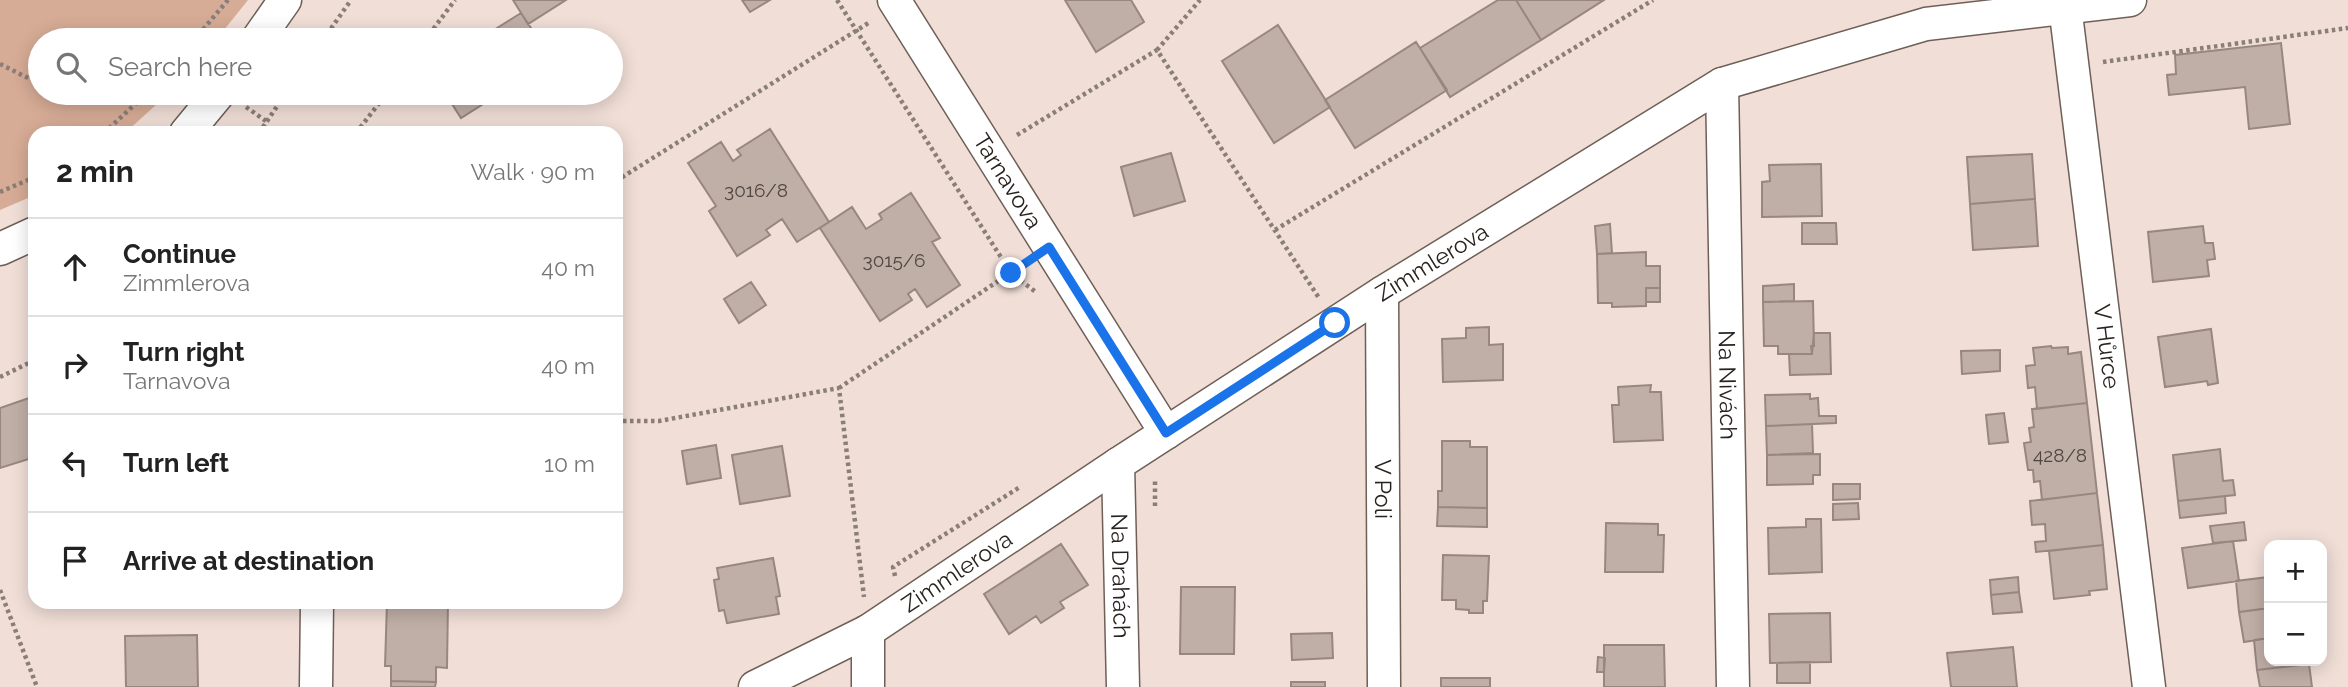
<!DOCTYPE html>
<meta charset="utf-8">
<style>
:root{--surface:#fff;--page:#f6f6f6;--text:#222;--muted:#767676;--line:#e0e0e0}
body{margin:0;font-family:Raleway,sans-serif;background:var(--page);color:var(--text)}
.controls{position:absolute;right:21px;bottom:21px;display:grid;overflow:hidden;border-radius:14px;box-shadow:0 4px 18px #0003}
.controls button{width:63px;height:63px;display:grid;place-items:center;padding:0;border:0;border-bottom:2px solid var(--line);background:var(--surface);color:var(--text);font:35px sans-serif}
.stop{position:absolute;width:21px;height:21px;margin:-16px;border:5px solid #1a73e8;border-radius:50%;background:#fff}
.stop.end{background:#1a73e8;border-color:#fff;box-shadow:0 2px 7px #0008}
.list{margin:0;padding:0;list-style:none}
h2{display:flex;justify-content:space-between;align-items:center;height:91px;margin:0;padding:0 28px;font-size:30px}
h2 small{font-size:23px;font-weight:400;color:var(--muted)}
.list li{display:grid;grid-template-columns:46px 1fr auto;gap:21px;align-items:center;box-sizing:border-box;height:98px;padding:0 28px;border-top:2px solid var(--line)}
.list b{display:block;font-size:26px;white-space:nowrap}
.list p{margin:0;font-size:23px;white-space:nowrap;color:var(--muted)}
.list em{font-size:23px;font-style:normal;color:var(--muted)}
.icon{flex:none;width:38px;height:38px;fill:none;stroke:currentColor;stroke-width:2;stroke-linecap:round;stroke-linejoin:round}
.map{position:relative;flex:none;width:2348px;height:687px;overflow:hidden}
.search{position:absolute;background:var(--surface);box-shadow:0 4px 18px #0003;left:28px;top:28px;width:595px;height:77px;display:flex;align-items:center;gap:18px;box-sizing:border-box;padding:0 24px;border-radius:38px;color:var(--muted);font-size:26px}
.panel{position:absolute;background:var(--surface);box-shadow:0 4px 18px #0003;left:28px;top:126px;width:595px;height:483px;border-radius:21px}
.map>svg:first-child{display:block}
.green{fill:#d7ac96}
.building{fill:#c0afa7;stroke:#97877f;stroke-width:2}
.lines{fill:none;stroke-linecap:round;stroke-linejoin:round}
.minor-casing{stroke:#6e5f57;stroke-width:35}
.path{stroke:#8a7e79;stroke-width:4.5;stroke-dasharray:3.5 3.5;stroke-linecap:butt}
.minor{stroke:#fff;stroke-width:32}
.route{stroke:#1a73e8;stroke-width:9}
.labels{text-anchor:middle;stroke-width:6;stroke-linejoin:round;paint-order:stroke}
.number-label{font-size:19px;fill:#4f4642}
.street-label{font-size:23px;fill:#292320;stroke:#fff}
</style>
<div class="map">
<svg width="2348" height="687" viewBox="0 0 2348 687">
<rect width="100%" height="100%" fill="#f1dfd7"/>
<!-- green -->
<path class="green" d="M0,0H248L216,40H40V93H169L125,133H35V195L0,210Z"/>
<!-- building -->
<path class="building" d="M513,0H566L528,24Z
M742,0H770L750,12Z
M1065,0H1131L1144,22L1096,52Z
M1498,0H1516L1541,40L1450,97L1420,48Z
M1516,0H1604L1541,40Z
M521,13L539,40H478Z
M1278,25L1330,107L1274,143L1222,61Z
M1416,42L1447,90L1355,148L1325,100Z
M2281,43L2290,124L2249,129L2245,87L2169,95L2167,75L2176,74L2175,55Z
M445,93H515L503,100L499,94L461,118Z
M770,129L829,222L797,242L782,219L766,230L770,235L737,256L709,211L716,206L688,163L721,142L733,161L741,155L737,150Z
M1171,153L1185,201L1134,216L1121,167Z
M2032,154L2035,199L1970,204L1967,157Z
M1821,164L1822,216L1762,217V182L1770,181L1769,165Z
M911,193L940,238L932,242L960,285L927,307L915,289L908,294L912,300L880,321L820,228L852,207L866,229L882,219L879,214Z
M2035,199L2038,246L1973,250L1970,204Z
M1802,223H1836L1837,244H1802Z
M1610,224L1612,253L1597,254L1595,226Z
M2203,226L2205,243H2213L2215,259L2207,260L2209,276L2153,282L2148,232Z
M1646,252V266H1660V288H1646V306L1612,307V303H1598L1597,254Z
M751,282L766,305L739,323L724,299Z
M1794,284V301L1763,302V286Z
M1646,288H1660V302H1646Z
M1813,301L1814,346H1811L1812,354H1778V346H1764L1763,302Z
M1489,327V345L1503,344V380L1443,382L1442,339L1466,338V328Z
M2211,329L2218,383L2208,385L2207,381L2165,387L2158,337Z
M1814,333H1830L1831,374L1790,375L1789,354H1812Z
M2051,346L2052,348L2068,347V354L2081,352L2087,403L2037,409L2035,387L2028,388L2026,366L2035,365L2033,348Z
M2000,350V371L1962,374L1961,351Z
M1651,385L1650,392H1661L1663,440L1614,442L1612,405H1619L1618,387Z
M1810,394V399L1818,398L1819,416H1836V423L1766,426L1765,395Z
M35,396V457L0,468V408Z
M2087,403L2097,493L2042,500L2040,481L2034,482L2033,470H2028L2024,443L2031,442L2029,428L2034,427L2032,409Z
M2004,413L2008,442L1989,444L1986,415Z
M1812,424L1813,453L1767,455L1766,426Z
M1442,441H1470V447H1487V508L1438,507V491H1442Z
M716,445L721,478L687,484L682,451Z
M782,446L790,496L740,504L732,455Z
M2220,449L2223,481L2233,480L2235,495L2178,501L2173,455Z
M1820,454V475H1813V484L1767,485V455Z
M1833,484H1860V499L1833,500Z
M2097,493L2103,545L2036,552L2035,542L2046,541L2045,524L2032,525L2030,501Z
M2225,496L2226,513L2180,518L2178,501Z
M1858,503L1859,519L1833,520V504Z
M1438,507L1487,508V527L1437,526Z
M1806,519H1821L1822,572L1769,574L1768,528L1806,527Z
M2244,522L2246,540L2213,543L2210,526Z
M1606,523L1658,524V535H1664L1663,572H1605Z
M2233,541L2239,581L2188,588L2182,548Z
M1061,544L1088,585L1060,602L1064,608L1041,623L1036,616L1009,634L984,594Z
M2103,545L2107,589L2089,591L2090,595L2054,599L2049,551Z
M1443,555L1489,556L1487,601H1483V613H1469V610L1456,609V600H1442Z
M773,558L780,596L776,597L779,614L727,623L724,610L719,611L714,580L719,579L717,568Z
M2018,577L2019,592L1991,595L1990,580Z
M2269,577V608L2239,612L2236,581Z
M1181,587H1235L1234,654H1180Z
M2019,592L2022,612L1993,614L1991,595Z
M387,602H448L447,668L436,667V682L391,681V666H385Z
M2269,608V638L2244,642L2239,612Z
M1830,613L1831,662L1770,663L1769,614Z
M1332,633L1333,658L1292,660L1291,634Z
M197,635L198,687H126L125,636Z
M2269,638V661H2290L2291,666L2257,670L2254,640Z
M1604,645H1664L1665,687H1604Z
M2013,647L2017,687H1951L1947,653Z
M1598,657L1605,658L1604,672H1597Z
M1810,662V683H1777V663Z
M2309,664L2312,687H2260L2257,670Z
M1441,678H1490V687H1441Z
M391,681L436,682L435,687H391Z
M1291,682H1325V687H1291Z"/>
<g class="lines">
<defs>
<g id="minor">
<path id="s1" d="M894,0L1166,433"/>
<path id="s2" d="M2065,6L2149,687"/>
<path d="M257,40L285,0"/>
<path id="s3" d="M1722,84L1733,687"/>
<path d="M186,133L219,93"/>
<path d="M0,249L35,233"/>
<path id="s4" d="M1382,293L1384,687"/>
<path id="s5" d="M1118,464L1123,687"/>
<path d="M316,687L317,602"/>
<path id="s6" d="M755,687L868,631L1118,464L1382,293L1722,84L1926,24L2130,0"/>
<path d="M868,687V631"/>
</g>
</defs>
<!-- minor casing -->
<use href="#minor" class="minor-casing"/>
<!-- path -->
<path class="path" d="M837,0L1011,273L1037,293
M194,40L228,0
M323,40L351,0
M425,40L455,0
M1157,50L1200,0
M2103,62L2348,28
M0,64L32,80L40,79
M246,107L266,121
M104,133L147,93
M259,133L286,93
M356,133L387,93
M1017,135L1157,50L1319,298
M616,181L870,22
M0,192L35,177
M1275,230L1653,0
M0,377L35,360
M839,388L1022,265
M616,421H659L839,388L864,597
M1155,506V480
M895,576L893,567L1020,487
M0,590L37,687"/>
<!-- minor -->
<use href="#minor" class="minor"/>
</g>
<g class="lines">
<!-- route -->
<path class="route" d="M1011,273L1049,247L1166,433L1335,323"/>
</g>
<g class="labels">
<!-- number labels -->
<g class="number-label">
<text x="756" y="197">3016/8</text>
<text x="894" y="267">3015/6</text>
<text x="2060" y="462">428/8</text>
</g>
<!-- street labels -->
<g class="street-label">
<text dy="8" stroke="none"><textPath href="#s1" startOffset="214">Tarnavova</textPath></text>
<text dy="8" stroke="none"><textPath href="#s6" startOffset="800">Zimmlerova</textPath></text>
<text dy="8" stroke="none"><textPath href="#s2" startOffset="343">V Hůrce</textPath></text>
<text dy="8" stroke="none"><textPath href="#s3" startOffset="301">Na Nivách</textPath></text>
<text dy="8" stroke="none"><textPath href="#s4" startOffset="196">V Poli</textPath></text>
<text dy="8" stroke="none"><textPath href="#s6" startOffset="233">Zimmlerova</textPath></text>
<text dy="8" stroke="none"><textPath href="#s5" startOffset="112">Na Drahách</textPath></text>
</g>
</g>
</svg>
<div class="controls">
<button>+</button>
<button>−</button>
</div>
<div class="stop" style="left:1335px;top:323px"></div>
<div class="stop end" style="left:1011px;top:273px"></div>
<div class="search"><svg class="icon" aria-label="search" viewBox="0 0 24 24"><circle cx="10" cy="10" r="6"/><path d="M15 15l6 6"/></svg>Search here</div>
<section class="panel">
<h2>2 min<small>Walk · 90 m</small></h2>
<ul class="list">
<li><svg class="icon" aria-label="ahead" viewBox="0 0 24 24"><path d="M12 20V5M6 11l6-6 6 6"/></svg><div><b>Continue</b><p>Zimmlerova</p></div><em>40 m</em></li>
<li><svg class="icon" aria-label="right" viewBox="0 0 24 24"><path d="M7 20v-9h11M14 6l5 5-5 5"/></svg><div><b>Turn right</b><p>Tarnavova</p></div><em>40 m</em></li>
<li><svg class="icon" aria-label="left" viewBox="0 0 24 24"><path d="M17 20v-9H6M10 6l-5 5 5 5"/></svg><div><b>Turn left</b></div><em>10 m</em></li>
<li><svg class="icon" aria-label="arrive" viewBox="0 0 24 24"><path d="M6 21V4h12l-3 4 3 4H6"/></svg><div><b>Arrive at destination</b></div></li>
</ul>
</section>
</div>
